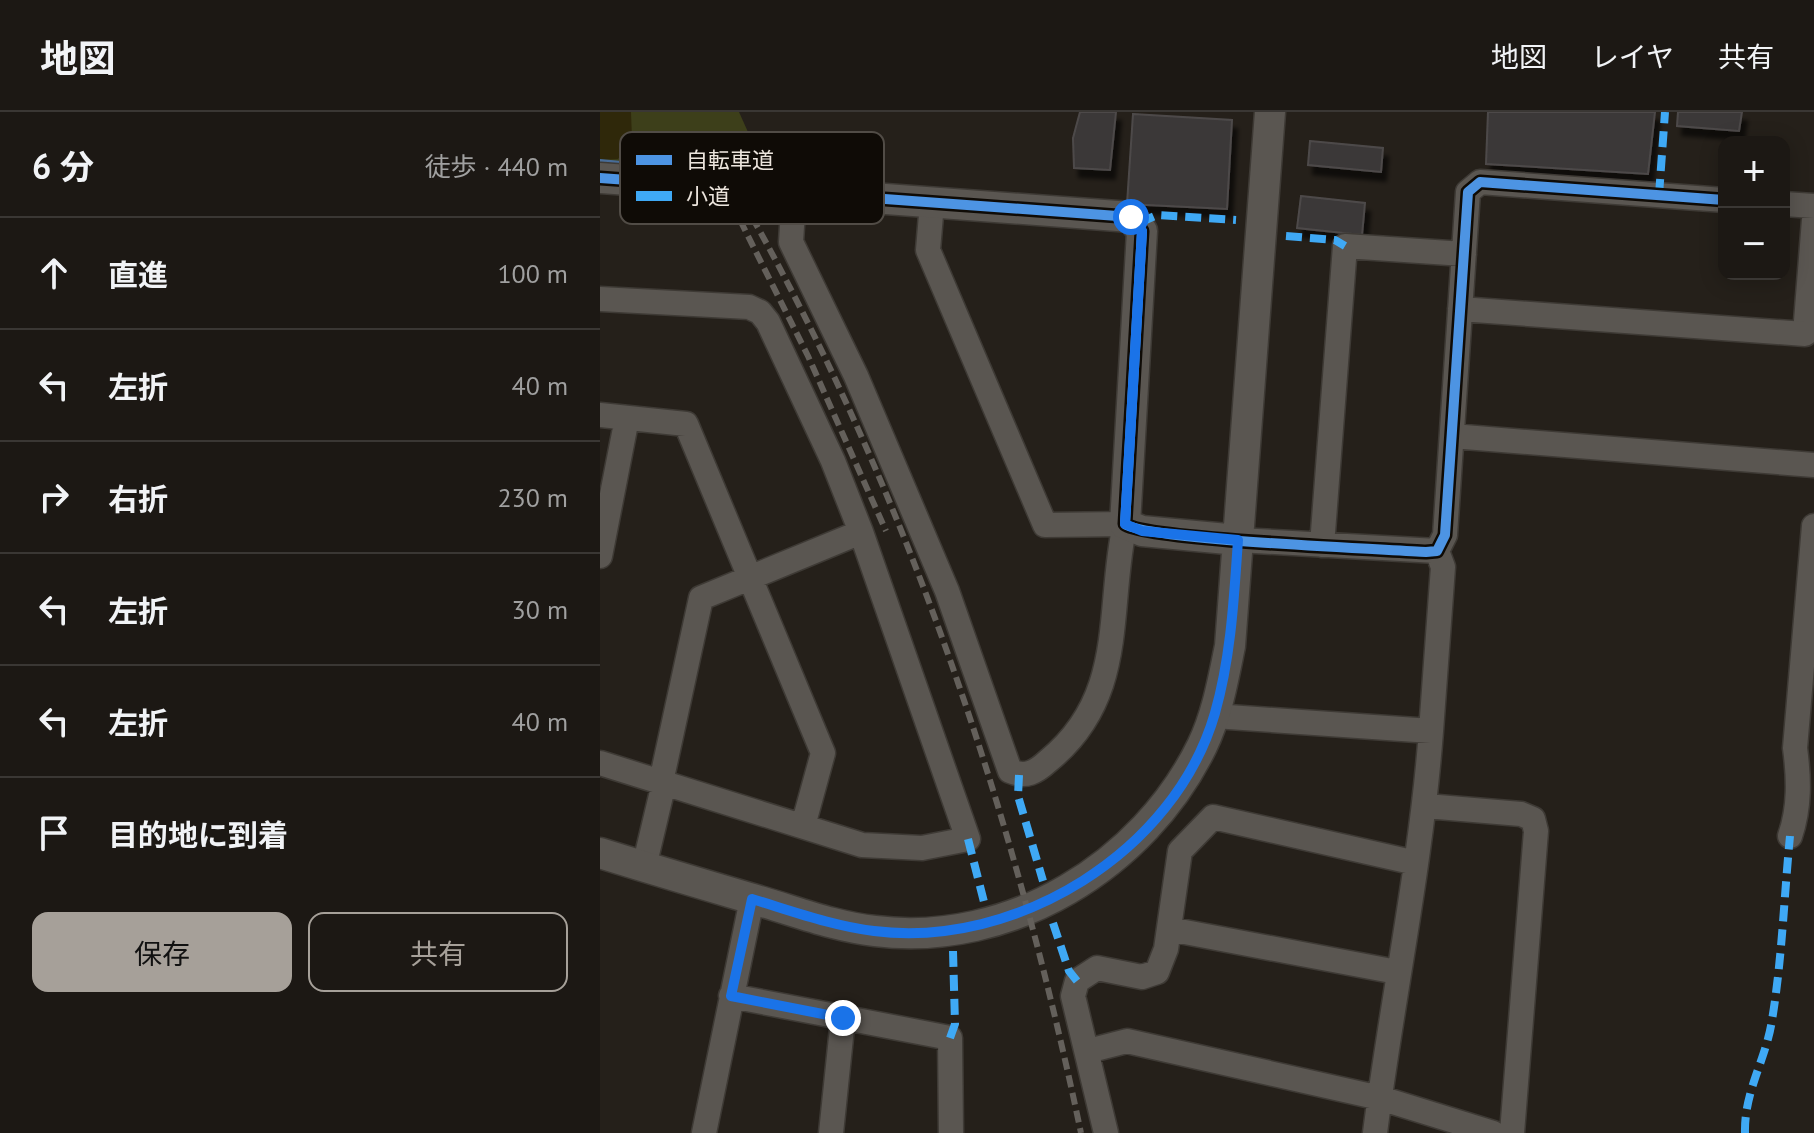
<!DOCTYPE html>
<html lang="ja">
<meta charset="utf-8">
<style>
:root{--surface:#1c1814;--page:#25211d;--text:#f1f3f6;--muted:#a0a0a0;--line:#3a3734;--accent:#a6a099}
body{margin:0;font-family:"PT Sans","Noto Sans JP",sans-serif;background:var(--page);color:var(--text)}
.controls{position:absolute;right:24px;top:24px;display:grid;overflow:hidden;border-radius:16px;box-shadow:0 4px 20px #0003}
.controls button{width:72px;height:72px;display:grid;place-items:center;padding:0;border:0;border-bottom:2px solid var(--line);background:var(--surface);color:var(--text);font:40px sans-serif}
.stop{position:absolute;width:24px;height:24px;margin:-18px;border:6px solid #1a73e8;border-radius:50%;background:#fff}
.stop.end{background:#1a73e8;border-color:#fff;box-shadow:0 2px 8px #0008}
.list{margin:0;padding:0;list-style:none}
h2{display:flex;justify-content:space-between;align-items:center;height:104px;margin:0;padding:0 32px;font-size:34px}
h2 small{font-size:26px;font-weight:400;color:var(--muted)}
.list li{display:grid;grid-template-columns:52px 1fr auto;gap:24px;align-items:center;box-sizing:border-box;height:112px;padding:0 32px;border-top:2px solid var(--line)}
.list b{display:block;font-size:30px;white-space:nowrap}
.list em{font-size:26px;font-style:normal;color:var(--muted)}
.actions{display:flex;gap:16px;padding:24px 32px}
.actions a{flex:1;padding:18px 0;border:2px solid var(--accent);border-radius:16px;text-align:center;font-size:28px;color:var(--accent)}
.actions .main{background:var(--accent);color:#111}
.icon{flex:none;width:44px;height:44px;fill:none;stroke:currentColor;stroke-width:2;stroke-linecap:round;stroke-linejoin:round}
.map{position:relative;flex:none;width:1214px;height:1021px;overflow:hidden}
header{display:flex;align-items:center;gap:48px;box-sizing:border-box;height:112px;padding:0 40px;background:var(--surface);border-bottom:2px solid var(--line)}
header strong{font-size:38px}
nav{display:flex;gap:44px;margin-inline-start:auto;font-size:28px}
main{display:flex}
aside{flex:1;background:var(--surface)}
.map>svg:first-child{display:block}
.green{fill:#3d3f1a}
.sand{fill:#2f280a}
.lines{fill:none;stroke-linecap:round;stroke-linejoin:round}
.stream{stroke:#486c97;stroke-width:6}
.building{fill:#3b3838;stroke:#4d4a4a;stroke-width:2;filter:url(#shadow)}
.minor-casing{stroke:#3e3a35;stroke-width:27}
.tertiary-casing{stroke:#3e3a35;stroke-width:33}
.minor{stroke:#5a5651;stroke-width:24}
.tertiary{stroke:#5a5651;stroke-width:30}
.rail{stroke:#64605b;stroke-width:6;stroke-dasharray:12 6;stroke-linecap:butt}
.quiet{stroke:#3fa9f5;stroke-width:8;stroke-dasharray:16 8;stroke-linecap:butt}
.cycleway-casing{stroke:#0f0b06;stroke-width:15}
.cycleway{stroke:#4d94e3;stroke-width:10}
.route{stroke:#1a73e8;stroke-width:10}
.key{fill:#0f0b06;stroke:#514c46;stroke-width:2}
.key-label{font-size:22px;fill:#ece5dd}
</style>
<header>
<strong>地図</strong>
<nav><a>地図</a><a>レイヤ</a><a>共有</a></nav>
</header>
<main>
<aside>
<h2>6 分<small>徒歩 · 440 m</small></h2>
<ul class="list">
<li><svg class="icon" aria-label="ahead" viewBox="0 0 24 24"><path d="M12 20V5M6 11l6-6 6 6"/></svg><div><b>直進</b></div><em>100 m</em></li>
<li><svg class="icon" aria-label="left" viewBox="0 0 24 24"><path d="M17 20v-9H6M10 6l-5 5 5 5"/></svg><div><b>左折</b></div><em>40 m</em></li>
<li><svg class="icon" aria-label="right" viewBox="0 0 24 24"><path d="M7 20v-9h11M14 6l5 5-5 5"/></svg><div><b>右折</b></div><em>230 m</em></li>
<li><svg class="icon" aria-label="left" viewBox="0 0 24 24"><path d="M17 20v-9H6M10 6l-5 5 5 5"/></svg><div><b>左折</b></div><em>30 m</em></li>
<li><svg class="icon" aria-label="left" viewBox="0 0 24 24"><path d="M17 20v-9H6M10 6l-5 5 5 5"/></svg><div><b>左折</b></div><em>40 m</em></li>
<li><svg class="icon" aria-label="arrive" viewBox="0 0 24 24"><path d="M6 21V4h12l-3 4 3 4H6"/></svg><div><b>目的地に到着</b></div></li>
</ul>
<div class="actions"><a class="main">保存</a><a>共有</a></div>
</aside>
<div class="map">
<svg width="1214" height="1021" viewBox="0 0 1214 1021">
<defs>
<filter id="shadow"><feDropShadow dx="5" dy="9" stdDeviation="2" flood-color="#0009"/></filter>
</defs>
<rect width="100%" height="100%" fill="#25201a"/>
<!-- green -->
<path class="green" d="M0,0H139L169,67L0,54Z"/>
<!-- sand -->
<path class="sand" d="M0,0H31L32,28L18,47L0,48Z"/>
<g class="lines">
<!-- stream -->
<path class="stream" d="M0,50L64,56"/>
</g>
<!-- building -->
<path class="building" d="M480,0H516L510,58L474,56L473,26Z
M888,0H1055L1048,62L886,52Z
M1078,0H1142L1139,19L1077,14Z
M533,2L632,8L627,97L527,92Z
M710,29L783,36L781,60L708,53Z
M701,84L765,91L762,123L697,116Z"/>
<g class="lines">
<defs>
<path id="minor" d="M194,82L191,130L256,264L347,479L410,659C426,666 436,660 448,649C528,584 506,498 525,412L445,413L328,138L332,91
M1184,92L1214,94
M0,187L149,195L160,200L168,210L233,349L261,420L101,486L61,670
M860,197L1205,222L1214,108
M0,303L86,312L223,641L203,714
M852,324L1214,353
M638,428L837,439L845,423L868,80L880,70L1124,88
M722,433L745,134L864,142
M0,444L27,306
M614,604L831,619L843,455L837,439
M0,651L262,733L322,736L368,727L261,420
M826,694L921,702L933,707L936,719L912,1021
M1190,724C1200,695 1199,666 1195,636L1214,414
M44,755L64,671
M569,817L797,860
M131,884L350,926L351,1021
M488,939L527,929L780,986L893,1021
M104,1021L152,787
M231,1021L243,906
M506,1021L473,884L477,869L497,856L542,865L557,860L566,837L580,739L613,705L816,751
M775,1021C792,887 821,754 831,619"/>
<path id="tertiary" d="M0,66L531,105L542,119L525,412L542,419L638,428
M0,741C54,758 109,774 163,790C200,801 237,815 275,819C410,836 544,753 602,634C617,603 623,568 630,534L670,0"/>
</defs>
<!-- minor casing -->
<use href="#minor" class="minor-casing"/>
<!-- tertiary casing -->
<use href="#tertiary" class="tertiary-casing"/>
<!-- minor -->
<use href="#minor" class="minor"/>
<!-- tertiary -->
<use href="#tertiary" class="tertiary"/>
<!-- rail -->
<path class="rail" d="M152,105C310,388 415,705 481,1021
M140,108L208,244L286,419"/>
<!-- quiet -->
<path class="quiet" d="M1059,83L1065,0
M539,111L557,103L636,108
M686,124L735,128L745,134
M419,663L418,684L443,769
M368,727L384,790
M453,811L469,859L477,869
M350,926L355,912L353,839
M1145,1021C1144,979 1166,948 1172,908C1182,848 1184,785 1190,724"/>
<defs>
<path id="cycleway" d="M0,66L531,105L542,119L525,412C545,428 783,437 826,440L837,439L845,423L868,80L880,70L1124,88"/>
</defs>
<!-- cycleway casing -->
<use href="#cycleway" class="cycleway-casing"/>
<!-- cycleway -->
<use href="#cycleway" class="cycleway"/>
</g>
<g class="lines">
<!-- route -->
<path class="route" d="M243,906L131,884L152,787C192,799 233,814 274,819C416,837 575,740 615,601C631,545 634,486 638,428L542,419L525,412L542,119L531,105"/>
</g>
<!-- legend -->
<rect x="20" y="20" width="264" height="92" rx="12" class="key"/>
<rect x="36" y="43" width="36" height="10" fill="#4d94e3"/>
<rect x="36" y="79" width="36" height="10" fill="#3fa9f5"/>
<g class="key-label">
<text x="86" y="56">自転車道</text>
<text x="86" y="92">小道</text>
</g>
</svg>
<div class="controls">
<button>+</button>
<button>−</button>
</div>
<div class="stop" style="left:531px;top:105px"></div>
<div class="stop end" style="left:243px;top:906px"></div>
</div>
</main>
